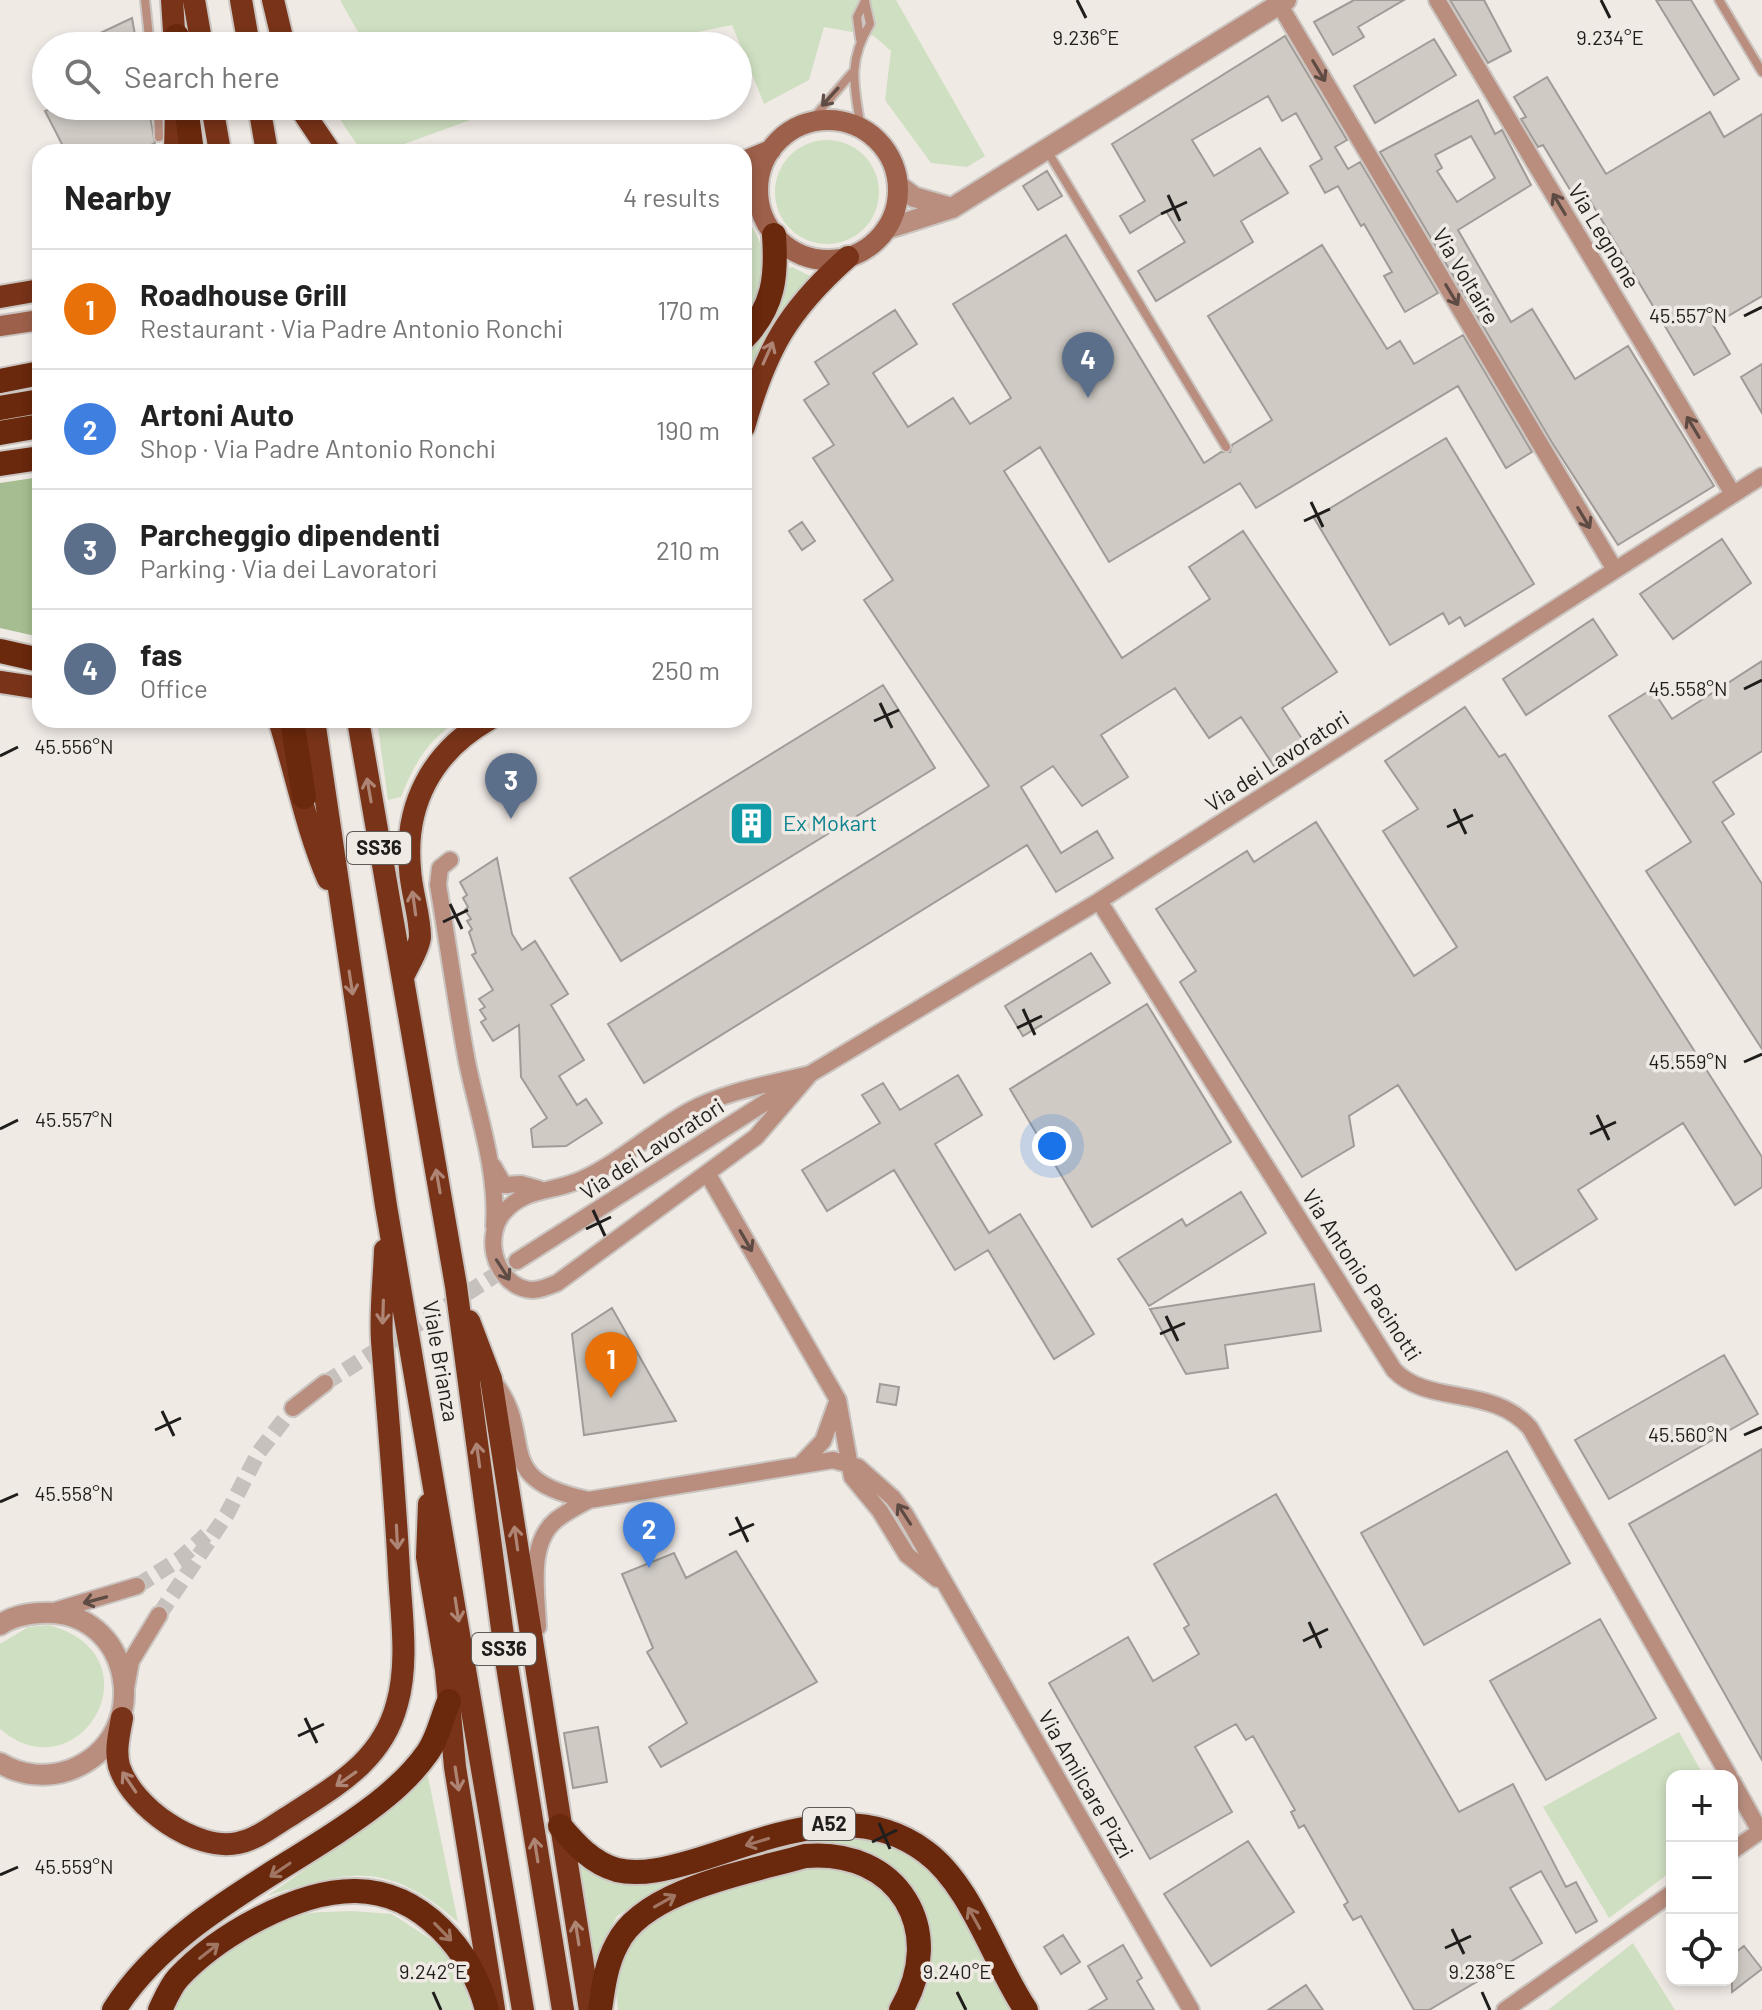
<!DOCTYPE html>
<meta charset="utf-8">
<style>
:root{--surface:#fff;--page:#f6f6f6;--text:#222;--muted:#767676;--line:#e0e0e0;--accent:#db2777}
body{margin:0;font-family:Barlow,sans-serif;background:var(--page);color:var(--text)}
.controls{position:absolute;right:24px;bottom:24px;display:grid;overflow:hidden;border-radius:16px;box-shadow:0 4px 12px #0003}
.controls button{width:72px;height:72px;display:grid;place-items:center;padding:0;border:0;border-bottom:2px solid var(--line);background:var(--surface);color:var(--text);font:40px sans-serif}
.you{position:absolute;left:1052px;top:1146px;width:28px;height:28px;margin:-20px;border:6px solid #fff;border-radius:50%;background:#1a73e8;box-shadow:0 0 0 12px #1a73e833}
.badge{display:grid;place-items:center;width:52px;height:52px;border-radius:50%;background:var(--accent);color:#fff;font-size:26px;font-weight:700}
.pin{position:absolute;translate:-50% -66px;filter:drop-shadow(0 2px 4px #0008)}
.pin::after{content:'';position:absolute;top:42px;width:28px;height:24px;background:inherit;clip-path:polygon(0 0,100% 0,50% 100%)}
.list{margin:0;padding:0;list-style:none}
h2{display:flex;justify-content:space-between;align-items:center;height:104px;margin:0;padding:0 32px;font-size:34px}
h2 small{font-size:26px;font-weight:400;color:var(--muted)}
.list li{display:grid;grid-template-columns:52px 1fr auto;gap:24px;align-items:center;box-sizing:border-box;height:120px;padding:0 32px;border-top:2px solid var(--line)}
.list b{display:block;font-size:30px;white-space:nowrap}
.list p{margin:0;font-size:26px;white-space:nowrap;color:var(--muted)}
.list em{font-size:26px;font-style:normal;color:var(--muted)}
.icon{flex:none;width:44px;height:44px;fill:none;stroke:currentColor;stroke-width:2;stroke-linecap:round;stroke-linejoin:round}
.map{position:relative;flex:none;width:1762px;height:2010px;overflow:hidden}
.search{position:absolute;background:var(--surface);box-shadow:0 4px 12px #0003;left:32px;top:32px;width:720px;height:88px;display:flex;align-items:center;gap:20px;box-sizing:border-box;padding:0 28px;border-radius:44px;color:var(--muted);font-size:30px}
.panel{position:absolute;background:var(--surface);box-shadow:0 4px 12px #0003;left:32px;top:144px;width:720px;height:584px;border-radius:24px}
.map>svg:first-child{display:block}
.green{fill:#cfdfc1}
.forest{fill:#a5bd90}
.building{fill:#cfcac4;stroke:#a09b96;stroke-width:2;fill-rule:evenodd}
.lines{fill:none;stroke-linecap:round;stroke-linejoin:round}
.minor-tunnel{stroke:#c6c1bd;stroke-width:16;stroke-dasharray:16 8;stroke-linecap:butt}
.service-casing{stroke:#cbc5c1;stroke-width:12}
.minor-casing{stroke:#cbc5c1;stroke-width:20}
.tertiary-casing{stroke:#cbc5c1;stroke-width:24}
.secondary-casing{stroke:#cbc5c1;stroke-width:24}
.trunk-casing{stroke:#cbc5c1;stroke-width:26}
.motorway-casing{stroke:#cbc5c1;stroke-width:28}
.service{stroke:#b98e7f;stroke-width:8}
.minor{stroke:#b98e7f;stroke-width:16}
.tertiary{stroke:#b98e7f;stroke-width:20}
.secondary{stroke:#9d604a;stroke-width:20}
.trunk{stroke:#783318;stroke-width:22}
.motorway{stroke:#6a280d;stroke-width:24}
.oneway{stroke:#5d4b44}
.oneway2{stroke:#ae8574}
.oneway3{stroke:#a07663}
.ticks{fill:none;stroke:#201e1c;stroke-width:3}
.labels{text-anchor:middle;stroke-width:7;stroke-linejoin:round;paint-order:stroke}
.shield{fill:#f0eae5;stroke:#5e5b58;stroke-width:2}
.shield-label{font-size:20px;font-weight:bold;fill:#201e1c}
.street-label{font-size:22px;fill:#201e1c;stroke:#f0eae5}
.culture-label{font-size:22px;fill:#0d838f;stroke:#f0eae5;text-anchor:start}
.ticks-label{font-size:20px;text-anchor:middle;fill:#201e1c;stroke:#f0eae5;stroke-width:7;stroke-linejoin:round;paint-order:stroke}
</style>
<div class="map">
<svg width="1762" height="2010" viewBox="0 0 1762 2010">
<rect width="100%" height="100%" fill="#f0eae5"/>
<!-- green -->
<path class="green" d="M340,0H896L985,156L967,167L931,163L885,100L891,51L874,36L824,27L809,80L764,104L732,25L629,46H338L358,32Z
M331,106H509L382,152H362Z
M775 192a52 52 0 1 1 104 0a52 52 0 1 1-104 0Z
M744,216C771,246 770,288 744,319Z
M792,267L814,278C782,309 761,342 744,382V352C772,329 781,305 786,269Z
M377,720H459C428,739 414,764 401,797L388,800Z
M49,1625C162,1656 79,1797 0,1729V1644L28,1627Z
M1679,1732L1704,1776H1672V1871L1609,1918L1543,1807Z
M427,1772L458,1922C387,1860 351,1870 267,1896L393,1808Z
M851,1834L905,1851L943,1884L1012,2010H916C948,1963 922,1880 873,1855C851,1844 825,1843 801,1842Z
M573,1857L682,1875L617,1916L592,1966Z
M816,1865C894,1868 934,1947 886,2010H618C617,1999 614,1984 616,1973C629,1901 756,1878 816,1865Z
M351,1911L392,1914L429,1938L458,1964L472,2010H174C193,1969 259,1927 301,1915C317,1911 335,1912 351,1911Z
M1633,1943L1675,2010H1548Z"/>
<!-- forest -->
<path class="forest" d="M40,477V637L0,628V483Z"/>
<!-- building -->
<path class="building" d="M1354,0H1404L1358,27L1364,37L1333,55L1314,22Z
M1450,0H1484L1511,51L1488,63Z
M1656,0H1691L1739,79L1714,95Z
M132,18L137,46H73Z
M1285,36L1347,140L1335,147L1348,169L1360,162L1438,293L1405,312L1384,276L1392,272L1364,224L1361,226L1338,186L1325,193L1310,166L1322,159L1296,113L1282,121L1268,96L1192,140L1214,176L1260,148L1288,193L1241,221L1253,242L1156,301L1138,271L1185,242L1166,211L1130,233L1120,216L1145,201L1112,144Z
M1434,39L1456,75L1375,123L1354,86Z
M1547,77L1606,174L1710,112L1724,137L1762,114V296L1713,325L1730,354L1694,375L1588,197L1578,203L1543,145L1538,147L1521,119L1526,117L1514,97Z
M1478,100L1495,134L1502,130L1531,185L1458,230L1511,322L1532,309L1575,379L1628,346L1714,486L1618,545L1551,441L1380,152ZM1471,136L1495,178L1457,202L1437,171L1442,168L1435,155Z
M58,106H148L155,143L138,152H66L45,111Z
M1047,171L1062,196L1038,210L1023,186Z
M1066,235L1204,463L1221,452H1230L1232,445L1272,420L1208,316L1322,245L1387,349L1400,341L1414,364L1463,335L1532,452L1506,468L1458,386L1256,508L1240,483L1109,562L1040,447L1004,471L1122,658L1210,599L1189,567L1243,531L1337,672L1282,708L1306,745L1274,766L1241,717L1209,738L1175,688L1101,735L1128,777L1082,806L1053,766L1021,787L1061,853L1097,831L1113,858L1056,892L1027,845L644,1083L608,1024L989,786L864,600L893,580L813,458L834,445L804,400L829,384L815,362L895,310L917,344L873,373L908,427L953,398L970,424L1011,398L953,304Z
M1762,364V413L1741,377Z
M1446,438L1534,584L1465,626L1460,617L1449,624L1443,613L1390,645L1314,518Z
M802,522L815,541L802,550L789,531Z
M1722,539L1751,583L1673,639L1640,594Z
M1593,619L1617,655L1526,715L1503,679Z
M1762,661V751L1713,782L1734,814L1722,822L1762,884V1049L1646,871L1691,842L1609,716L1652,689L1672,719Z
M883,685L935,768L621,961L570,878Z
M1465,707L1499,757L1505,754L1762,1157V1187L1735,1205L1683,1123L1578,1190L1597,1219L1516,1270L1398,1085L1349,1116L1354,1146L1302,1177L1180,982L1196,971L1156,909L1247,851L1254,862L1316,822L1414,976L1457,947L1383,831L1418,809L1385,761Z
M497,858L512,934L522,950L535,941L568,994L551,1005L584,1060L559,1076L577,1105L586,1099L602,1123L566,1146L533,1147L531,1129L547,1118L521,1077L519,1025L493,1041L481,1022L486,1019L480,1010L485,1007L479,999L493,990L472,955L476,953L469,932L472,929L467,921L471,919L465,910L468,907L463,898L467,895L460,882Z
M1091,953L1110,983L1023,1036L1005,1006Z
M1147,1004L1231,1142L1092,1227L1010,1089Z
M958,1075L982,1115L935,1144L989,1233L1020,1214L1094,1334L1054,1359L988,1250L955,1270L894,1170L827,1211L802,1170L880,1123L862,1095L883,1083L900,1110Z
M1241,1192L1266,1233L1149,1306L1118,1259L1182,1219L1186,1226Z
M1314,1284L1321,1331L1225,1345L1228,1368L1186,1374L1150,1309Z
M612,1308L676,1421L584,1435L572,1334Z
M1724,1355L1758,1414L1609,1499L1575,1440Z
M880,1384L899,1387L896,1405L877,1402Z
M1762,1449V1760L1629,1524Z
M1507,1451L1570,1563L1424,1645L1361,1533Z
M1276,1494L1459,1812L1513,1784L1566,1887L1576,1882L1597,1921L1576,1933L1541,1871L1510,1888L1542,1943L1429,2010H1414L1361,1916L1353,1920L1344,1905L1348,1902L1304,1825L1299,1828L1291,1812L1295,1810L1253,1736L1246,1740L1236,1724L1195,1747L1232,1812L1150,1859L1049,1683L1128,1637L1153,1681L1199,1654L1184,1628L1189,1625L1154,1564Z
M736,1551L817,1682L661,1767L649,1747L687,1723L647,1652L653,1648L622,1574L674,1553L686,1578Z
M1600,1619L1656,1718L1546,1780L1490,1681Z
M598,1727L607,1782L573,1788L564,1733Z
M1248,1841L1294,1912L1211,1966L1164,1894Z
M1063,1935L1080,1962L1061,1974L1044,1947Z
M1123,1945L1142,1978L1137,1981L1154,2010H1089L1107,1999L1088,1966Z
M1744,1946L1762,1969L1732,1992V1955Z
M1306,1985L1323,2010H1268Z"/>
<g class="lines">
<!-- minor-tunnel -->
<path class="minor-tunnel" d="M325,1383L513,1264
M137,1586L181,1558L206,1535
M159,1615L227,1514L259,1452L293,1408"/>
<defs>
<path id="service" d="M145,0L150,46
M1719,0L1762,72
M860,39L857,17L865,1
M158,106L159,137
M810,122L852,73
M861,128C854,86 847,62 870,24L865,1
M1046,149L1226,447"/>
<path id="minor" d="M1437,0L1733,494
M1279,4L1615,570
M450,860L440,868L438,885C448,944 456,1003 467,1062C478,1115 498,1171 494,1226
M1099,901L1394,1370C1428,1406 1493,1385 1530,1428L1729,1776
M810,1074L756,1137L557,1283C546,1287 535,1293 522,1288C493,1277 484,1235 504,1212C524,1189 550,1192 575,1182C610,1170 654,1130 689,1111C726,1091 770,1084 810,1074Z
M493,1166L504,1185L521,1184L539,1189
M707,1173L838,1400L852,1477L880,1511L907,1555L937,1579
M517,1261L810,1074L1099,901L1762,476
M493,1381C539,1438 487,1479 589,1500L833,1460L858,1467L893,1498L905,1514L1191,2010
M293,1408L325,1383
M802,1463L823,1441L836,1405
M54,1611L137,1586
M538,1627C537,1593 527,1544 556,1520C566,1512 578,1506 589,1500
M126,1688L131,1661L159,1615
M1732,1781L1760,1831
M1732,1851L1762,1830
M1505,2010L1672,1893"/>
<path id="tertiary" d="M898,185L914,197L952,208
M886,229L952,208L1286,0
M0,1625C12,1616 26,1614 40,1613C133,1606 157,1737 70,1770C47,1778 21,1776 0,1763"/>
<path id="secondary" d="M758 190a70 70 0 1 1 140 0a70 70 0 1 1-140 0Z
M744,161L771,150
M0,326L40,320"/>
<path id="trunk" d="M172,0L175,46
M194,0L202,46
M241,0L249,46
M273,0L284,46
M212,106L220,152
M259,106L267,152
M299,106L330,152
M175,152L176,106
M0,297L40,290
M744,427C766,350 787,311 848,257
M0,682L40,688
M279,720C296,773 306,828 328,879
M314,720L386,1206L523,2010
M358,720L456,1286L507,1666L563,2010
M403,977C408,965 419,949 420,937C420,915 411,891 410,869C404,805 432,752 488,720
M469,1321L491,1379L590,2010
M429,1504L427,1557L446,1670L455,1767L494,2009
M122,1718C119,1735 115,1750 119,1766C132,1807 196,1852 238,1843C258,1839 274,1825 291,1815C337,1785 382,1761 397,1704C409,1662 401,1614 399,1571C395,1494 388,1418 382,1341C380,1311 384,1280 385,1250"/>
<path id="motorway" d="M177,36L178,46
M186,106L192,152
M744,338C774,307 777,276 774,235
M0,381L40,373
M0,408L40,401
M0,433L40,426
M0,464L40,458
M0,651L40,660
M292,720L304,797
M560,1826C575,1844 592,1863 617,1870C641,1876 670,1868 694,1861C770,1838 854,1798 926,1852C972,1886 994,1963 1026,2010
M114,2010C164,1930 260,1883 337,1832C370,1810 405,1785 428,1752C438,1738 442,1717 449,1701
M160,2010C165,2000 170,1987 178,1978C217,1936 297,1890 356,1891C422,1892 472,1951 487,2010
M600,2010C603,1988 606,1964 617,1944C644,1889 750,1872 805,1856C898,1848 948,1930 901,2010"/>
</defs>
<!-- service casing -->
<use href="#service" class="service-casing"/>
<!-- minor casing -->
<use href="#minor" class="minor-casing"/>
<!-- tertiary casing -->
<use href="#tertiary" class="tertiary-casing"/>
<!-- secondary casing -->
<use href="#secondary" class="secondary-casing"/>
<!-- trunk casing -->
<use href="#trunk" class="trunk-casing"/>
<!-- motorway casing -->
<use href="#motorway" class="motorway-casing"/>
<!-- service -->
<use href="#service" class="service"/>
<!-- minor -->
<use href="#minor" class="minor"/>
<!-- tertiary -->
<use href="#tertiary" class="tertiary"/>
<!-- secondary -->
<use href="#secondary" class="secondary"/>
<!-- trunk -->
<use href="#trunk" class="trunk"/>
<!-- motorway -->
<use href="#motorway" class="motorway"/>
</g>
<!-- one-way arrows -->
<defs><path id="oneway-shaft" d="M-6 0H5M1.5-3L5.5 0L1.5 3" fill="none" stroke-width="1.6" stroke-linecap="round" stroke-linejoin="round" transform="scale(2)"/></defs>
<g class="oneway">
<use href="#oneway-shaft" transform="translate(1319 71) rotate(59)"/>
<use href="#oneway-shaft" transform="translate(830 97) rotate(132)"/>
<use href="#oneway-shaft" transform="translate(1559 204) rotate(-121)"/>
<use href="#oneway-shaft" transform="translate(1452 295) rotate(59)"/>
<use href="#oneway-shaft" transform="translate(1693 427) rotate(-121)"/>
<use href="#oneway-shaft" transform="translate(1584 518) rotate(59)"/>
<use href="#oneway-shaft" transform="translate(746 1241) rotate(60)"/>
<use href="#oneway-shaft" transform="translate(503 1270) rotate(57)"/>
<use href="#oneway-shaft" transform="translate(904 1514) rotate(-123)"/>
<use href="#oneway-shaft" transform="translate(95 1600) rotate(165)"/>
</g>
<g class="oneway2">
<use href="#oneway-shaft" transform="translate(768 353) rotate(-66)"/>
<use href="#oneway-shaft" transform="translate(369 790) rotate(-100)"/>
<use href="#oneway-shaft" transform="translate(414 903) rotate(-98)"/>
<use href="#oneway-shaft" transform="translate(351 983) rotate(81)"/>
<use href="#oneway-shaft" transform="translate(438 1181) rotate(-100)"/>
<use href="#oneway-shaft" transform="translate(383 1312) rotate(92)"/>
<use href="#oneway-shaft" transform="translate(478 1455) rotate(-98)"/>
<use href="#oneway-shaft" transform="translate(397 1537) rotate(87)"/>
<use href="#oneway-shaft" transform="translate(516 1538) rotate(-98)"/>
<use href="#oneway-shaft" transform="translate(457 1610) rotate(81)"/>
<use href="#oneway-shaft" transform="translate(346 1779) rotate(145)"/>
<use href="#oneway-shaft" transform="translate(457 1779) rotate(81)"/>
<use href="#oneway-shaft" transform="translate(129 1782) rotate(-124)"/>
<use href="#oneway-shaft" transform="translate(536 1850) rotate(-99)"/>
<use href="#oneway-shaft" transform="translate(577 1933) rotate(-99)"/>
</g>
<g class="oneway3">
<use href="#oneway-shaft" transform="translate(757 1842) rotate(163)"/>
<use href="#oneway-shaft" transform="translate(280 1870) rotate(146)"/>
<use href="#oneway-shaft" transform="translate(665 1901) rotate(-29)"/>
<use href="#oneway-shaft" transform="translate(974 1918) rotate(-119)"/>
<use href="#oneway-shaft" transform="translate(443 1932) rotate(46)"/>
<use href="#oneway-shaft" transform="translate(209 1951) rotate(-38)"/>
</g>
<!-- ticks -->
<path class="ticks" d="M1077,0L1086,18M1601,0L1610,18M1168,195L1180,221M1161,214L1187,202M1744,316L1762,307M1311,502L1323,527M1304,521L1330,509M1744,689L1762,680M880,703L892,728M874,721L899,710M0,756L18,747M1454,809L1466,834M1447,827L1473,815M450,904L462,929M443,922L468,910M1023,1009L1035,1035M1017,1028L1042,1016M1744,1062L1762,1054M1597,1115L1609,1140M0,1129L18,1120M1590,1134L1616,1122M593,1210L605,1236M586,1229L611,1217M1166,1316L1178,1341M1160,1334L1185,1323M162,1411L174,1436M155,1430L181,1418M1744,1435L1762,1427M0,1502L18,1494M736,1517L748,1542M729,1535L754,1524M1309,1622L1321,1648M1303,1641L1328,1629M305,1718L317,1743M298,1736L324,1724M879,1823L890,1849M872,1842L897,1830M0,1875L18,1867M1452,1929L1464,1954M1445,1948L1471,1936M433,1992L441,2010M957,1992L966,2010M1482,1992L1490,2010"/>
<!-- icons -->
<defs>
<symbol id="building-square" viewBox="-11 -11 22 22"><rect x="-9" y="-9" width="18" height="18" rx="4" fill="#0f9aa8" stroke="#f0eae5"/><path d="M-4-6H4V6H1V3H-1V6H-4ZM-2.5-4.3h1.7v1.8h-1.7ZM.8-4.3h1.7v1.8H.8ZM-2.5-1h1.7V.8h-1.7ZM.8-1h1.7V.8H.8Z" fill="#fff"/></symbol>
</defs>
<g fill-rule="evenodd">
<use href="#building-square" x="726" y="798" width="51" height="51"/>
</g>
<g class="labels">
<!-- shield labels -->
<g class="shield">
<rect x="347" y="832" width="64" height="32" rx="6"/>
<rect x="472" y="1633" width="64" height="32" rx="6"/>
<rect x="803" y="1808" width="52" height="32" rx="6"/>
</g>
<g class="shield-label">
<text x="379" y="855">SS36</text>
<text x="504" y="1656">SS36</text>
<text x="829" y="1831">A52</text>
</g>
<!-- street labels -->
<g class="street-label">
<text transform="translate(1604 236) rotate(59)" y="8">Via Legnone</text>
<text transform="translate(1466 276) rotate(59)" y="8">Via Voltaire</text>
<text transform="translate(1277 761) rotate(-33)" y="8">Via dei Lavoratori</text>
<text transform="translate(652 1149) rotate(-33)" y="8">Via dei Lavoratori</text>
<text transform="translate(1362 1275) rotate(57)" y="8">Via Antonio Pacinotti</text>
<text transform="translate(441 1361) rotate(80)" y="8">Viale Brianza</text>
<text transform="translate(1086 1784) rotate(60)" y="8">Via Amilcare Pizzi</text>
</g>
<!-- culture labels -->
<g class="culture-label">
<text x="783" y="831">Ex Mokart</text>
</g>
</g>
<g class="ticks-label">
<text x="1086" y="45">9.236°E</text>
<text x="1610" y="45">9.234°E</text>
<text x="1688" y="323">45.557°N</text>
<text x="1688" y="696">45.558°N</text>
<text x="74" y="754">45.556°N</text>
<text x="1688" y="1069">45.559°N</text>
<text x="74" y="1127">45.557°N</text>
<text x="1688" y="1442">45.560°N</text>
<text x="74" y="1501">45.558°N</text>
<text x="74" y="1874">45.559°N</text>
<text x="433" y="1979">9.242°E</text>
<text x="957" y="1979">9.240°E</text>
<text x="1482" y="1979">9.238°E</text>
</g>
</svg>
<div class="controls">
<button>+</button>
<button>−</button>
<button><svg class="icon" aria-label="locate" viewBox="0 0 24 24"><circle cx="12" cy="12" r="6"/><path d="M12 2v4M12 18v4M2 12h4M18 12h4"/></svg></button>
</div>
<div class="you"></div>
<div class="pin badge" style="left:611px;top:1398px;background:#e8710a">1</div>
<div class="pin badge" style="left:649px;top:1568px;background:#3f7fe0">2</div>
<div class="pin badge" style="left:511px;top:819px;background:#5c6f8a">3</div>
<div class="pin badge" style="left:1088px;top:398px;background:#5c6f8a">4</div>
<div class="search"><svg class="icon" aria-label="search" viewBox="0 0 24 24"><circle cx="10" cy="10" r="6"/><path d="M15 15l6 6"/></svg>Search here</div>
<section class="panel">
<h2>Nearby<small>4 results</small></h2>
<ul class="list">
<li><span class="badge" style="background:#e8710a">1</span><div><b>Roadhouse Grill</b><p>Restaurant · Via Padre Antonio Ronchi</p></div><em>170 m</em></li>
<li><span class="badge" style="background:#3f7fe0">2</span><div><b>Artoni Auto</b><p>Shop · Via Padre Antonio Ronchi</p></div><em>190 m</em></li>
<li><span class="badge" style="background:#5c6f8a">3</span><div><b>Parcheggio dipendenti</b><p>Parking · Via dei Lavoratori</p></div><em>210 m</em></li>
<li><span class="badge" style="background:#5c6f8a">4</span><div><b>fas</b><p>Office</p></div><em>250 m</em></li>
</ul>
</section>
</div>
